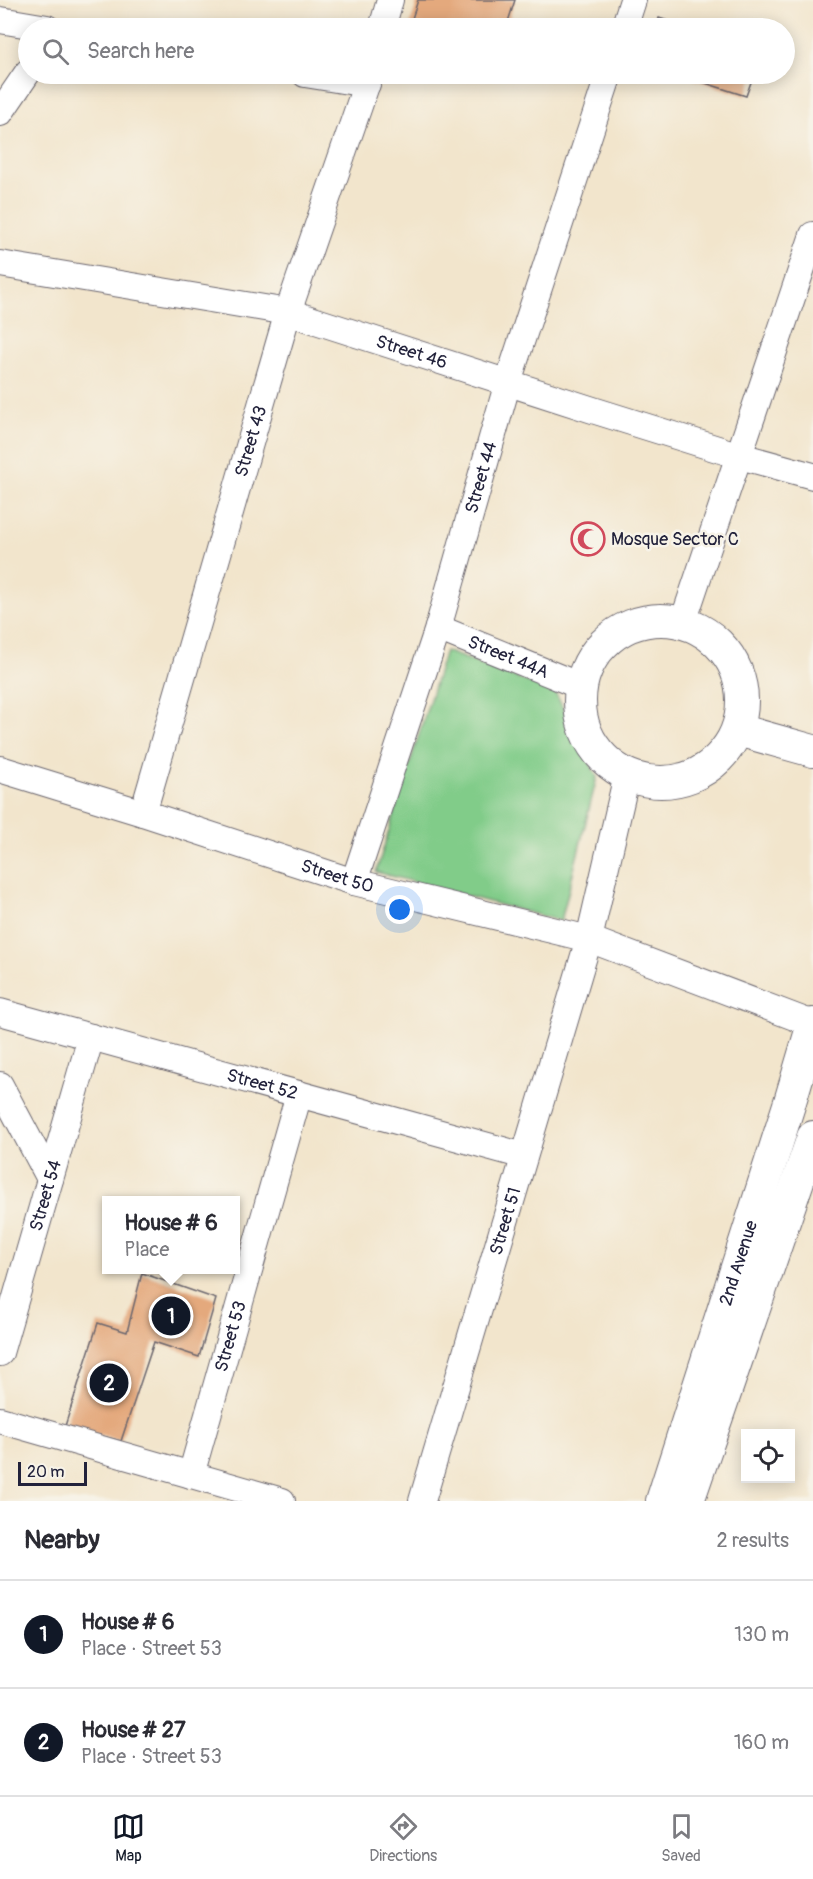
<!DOCTYPE html>
<meta charset="utf-8">
<style>
:root{--surface:#fff;--page:#f2f2f3;--text:#2b2b33;--muted:#7c7c81;--line:#e1e1e2;--accent:#111827}
body{margin:0;font-family:Pangolin,sans-serif;background:var(--page);color:var(--text)}
.controls{position:absolute;right:18px;bottom:18px;display:grid;overflow:hidden;border-radius:0px;box-shadow:0 3px 15px #0003}
.controls button{width:54px;height:54px;display:grid;place-items:center;padding:0;border:0;border-bottom:2px solid var(--line);background:var(--surface);color:var(--text);font:30px sans-serif}
.scale{position:absolute;left:18px;bottom:15px;width:69px;box-sizing:border-box;padding-left:6px;border:3px solid #22223b;border-top:0;font-size:16px;line-height:21px;white-space:nowrap;color:#22223b;-webkit-text-stroke:4px #f7f3e8;paint-order:stroke}
.you{position:absolute;left:400px;top:910px;width:21px;height:21px;margin:-15px;border:4px solid #fff;border-radius:50%;background:#1a73e8;box-shadow:0 0 0 9px #1a73e833}
.badge{display:grid;place-items:center;width:39px;height:39px;border-radius:50%;background:var(--accent);color:#fff;font-size:20px;font-weight:700}
.pin{position:absolute;translate:-50% -50%;border:3px solid #fff;box-shadow:0 2px 6px #0006}
.popup{position:absolute;left:102px;top:1196px;width:138px;height:78px;box-sizing:border-box;display:grid;place-content:center;border-radius:0px;background:var(--surface);filter:drop-shadow(0 2px 4px #0005);font-size:20px;white-space:nowrap;color:var(--muted)}
.popup b{font-size:22px;color:var(--text)}
.popup::after{content:'';position:absolute;left:50%;top:100%;margin-left:-12px;border:12px solid transparent;border-top-color:var(--surface)}
.list{margin:0;padding:0;list-style:none}
h2{display:flex;justify-content:space-between;align-items:center;height:78px;margin:0;padding:0 24px;font-size:26px}
h2 small{font-size:20px;font-weight:400;color:var(--muted)}
.list li{display:grid;grid-template-columns:39px 1fr auto;gap:18px;align-items:center;box-sizing:border-box;height:108px;padding:0 24px;border-top:2px solid var(--line)}
.list b{display:block;font-size:22px;white-space:nowrap}
.list p{margin:0;font-size:20px;white-space:nowrap;color:var(--muted)}
.list em{font-size:20px;font-style:normal;color:var(--muted)}
.icon{flex:none;width:33px;height:33px;fill:none;stroke:currentColor;stroke-width:2;stroke-linecap:round;stroke-linejoin:round}
.map{position:relative;flex:none;width:813px;height:1501px;overflow:hidden}
.search{position:absolute;background:var(--surface);box-shadow:0 3px 15px #0003;left:18px;right:18px;top:18px;height:66px;display:flex;align-items:center;gap:15px;box-sizing:border-box;padding:0 21px;border-radius:33px;color:var(--muted);font-size:22px}
.sheet{height:294px;background:var(--surface)}
nav{display:flex;justify-content:space-around;align-items:center;box-sizing:border-box;height:84px;border-top:2px solid var(--line);background:var(--surface);font-size:16px;color:var(--muted)}
nav a{display:grid;justify-items:center;gap:3px}
nav .on{color:var(--accent)}
.map>svg:first-child{display:block}
.green{fill:#81cc89;stroke:#527762;stroke-width:1.5}
.building{fill:#e4a97d}
.lines{fill:none;stroke-linecap:round;stroke-linejoin:round}
.minor-casing{stroke:#6b666e;stroke-width:28}
.tertiary-casing{stroke:#6b666e;stroke-width:34}
.minor{stroke:#fff;stroke-width:26}
.tertiary{stroke:#fff;stroke-width:32}
.labels{text-anchor:middle;stroke-width:5;stroke-linejoin:round;paint-order:stroke}
.street-label{font-size:18px;fill:#22223b;stroke:#f7f3e8}
.poi-label{font-size:18px;fill:#22223b;stroke:#f7f3e8;text-anchor:start}
</style>
<div class="map">
<svg width="813" height="1501" viewBox="0 0 813 1501">
<rect width="100%" height="100%" fill="#f7f3e8"/>
<filter id="ink" filterUnits="userSpaceOnUse"><feTurbulence type="fractalNoise" baseFrequency=".0167" numOctaves="2"/><feDisplacementMap in="SourceGraphic" scale="12" xChannelSelector="R" yChannelSelector="G"/><feConvolveMatrix kernelMatrix="1 2 1 2 8 2 1 2 1" color-interpolation-filters="sRGB"/></filter>
<filter id="wash" filterUnits="userSpaceOnUse"><feTurbulence type="fractalNoise" baseFrequency=".008" numOctaves="4" result="noise"/><feDisplacementMap in="SourceGraphic" scale="24" xChannelSelector="R" yChannelSelector="G"/><feGaussianBlur stdDeviation="1.35" result="paint"/><feColorMatrix in="noise" values="0 0 0 0 0 0 0 0 0 0 0 0 0 0 0 0 0 1.4 0 .05"/><feComposite in="paint" operator="in"/></filter>
<g filter="url(#wash)">
<rect width="100%" height="100%" fill="#f2e5cc"/>
<!-- green -->
<path class="green" d="M445,651L555,692L597,777L561,921L376,872Z"/>
<g id="blocks">
<!-- building -->
<path class="building" d="M418,0H515L506,28H409Z
M659,18L690,28H656Z
M677,74H754L746,96Z
M142,1273L216,1299L199,1357L154,1342L121,1441L65,1426L98,1323L127,1332Z"/>
</g>
</g>
<g filter="url(#ink)">
<use href="#blocks" fill-opacity="0" stroke="#6b666e" stroke-width="1.5"/>
<g class="lines">
<defs>
<g id="minor">
<path d="M0,20L47,28"/>
<path d="M382,28L390,0"/>
<path d="M624,28L633,0"/>
<path d="M305,74L367,84"/>
<path d="M0,113L28,72"/>
<path id="s1" d="M0,264L288,312L596,411L740,456L813,476"/>
<path d="M683,622L813,235"/>
<path id="s2" d="M438,628L580,686"/>
<path id="s3" d="M0,769L143,813L354,882L589,939L813,1024"/>
<path id="s4" d="M143,813L288,312L370,74"/>
<path id="s5" d="M354,882L438,628L508,382L609,74"/>
<path id="s6" d="M0,1012L524,1156"/>
<path d="M0,1085L50,1179"/>
<path id="s7" d="M0,1353L91,1037"/>
<path d="M0,1420L282,1501"/>
<path id="s8" d="M191,1475L299,1094"/>
<path id="s9" d="M422,1501L589,939L627,775"/>
</g>
<g id="tertiary">
<circle cx="661" cy="701" r="81"/>
<path d="M738,730L813,751"/>
<path id="s10" d="M662,1501L789,1105L813,1024"/>
<path d="M688,1501L813,1137"/>
</g>
</defs>
<!-- minor casing -->
<use href="#minor" class="minor-casing"/>
<!-- tertiary casing -->
<use href="#tertiary" class="tertiary-casing"/>
<!-- minor -->
<use href="#minor" class="minor"/>
<!-- tertiary -->
<use href="#tertiary" class="tertiary"/>
</g>
</g>
<!-- icons -->
<defs>
<symbol id="mosque-ring" viewBox="-11 -11 22 22"><circle r="9.5" fill="#f7f3e8" stroke="#d1495b" stroke-width="1.5"/><path d="M3.5-4.9A6 6 0 1 0 3.5 4.9A5 5 0 1 1 3.5-4.9Z" fill="#d1495b"/></symbol>
</defs>
<g fill-rule="evenodd">
<use href="#mosque-ring" x="569" y="520" width="38" height="38"/>
</g>
<g class="labels">
<!-- street labels -->
<g class="street-label">
<text dy="6" stroke="none"><textPath href="#s1" startOffset="422">Street 46</textPath></text>
<text dy="6" stroke="none"><textPath href="#s4" startOffset="387">Street 43</textPath></text>
<text dy="6" stroke="none"><textPath href="#s5" startOffset="424">Street 44</textPath></text>
<text dy="6" stroke="none"><textPath href="#s2" startOffset="76">Street 44A</textPath></text>
<text dy="6" stroke="none"><textPath href="#s3" startOffset="354">Street 50</textPath></text>
<text dy="6" stroke="none"><textPath href="#s6" startOffset="272">Street 52</textPath></text>
<text dy="6" stroke="none"><textPath href="#s7" startOffset="164">Street 54</textPath></text>
<text dy="6" stroke="none"><textPath href="#s9" startOffset="292">Street 51</textPath></text>
<text dy="6" stroke="none"><textPath href="#s10" startOffset="250">2nd Avenue</textPath></text>
<text dy="6" stroke="none"><textPath href="#s8" startOffset="144">Street 53</textPath></text>
</g>
<!-- poi labels -->
<g class="poi-label">
<text x="611" y="545">Mosque Sector C</text>
</g>
</g>
</svg>
<div class="controls">
<button><svg class="icon" aria-label="locate" viewBox="0 0 24 24"><circle cx="12" cy="12" r="6"/><path d="M12 2v4M12 18v4M2 12h4M18 12h4"/></svg></button>
</div>
<div class="scale">20 m</div>
<div class="you"></div>
<div class="pin badge" style="left:171px;top:1316px">1</div>
<div class="popup"><b>House # 6</b>Place</div>
<div class="pin badge" style="left:109px;top:1383px">2</div>
<div class="search"><svg class="icon" aria-label="search" viewBox="0 0 24 24"><circle cx="10" cy="10" r="6"/><path d="M15 15l6 6"/></svg>Search here</div>
</div>
<section class="sheet">
<h2>Nearby<small>2 results</small></h2>
<ul class="list">
<li><span class="badge">1</span><div><b>House # 6</b><p>Place · Street 53</p></div><em>130 m</em></li>
<li><span class="badge">2</span><div><b>House # 27</b><p>Place · Street 53</p></div><em>160 m</em></li>
</ul>
</section>
<nav>
<a class="on"><svg class="icon" aria-label="map" viewBox="0 0 24 24"><path d="M3 6l6-2 6 2 6-2v14l-6 2-6-2-6 2zM9 4v14M15 6v14"/></svg>Map</a>
<a><svg class="icon" aria-label="directions" viewBox="0 0 24 24"><path d="M12 3l9 9-9 9-9-9zM9 14v-3h6M13 9l2 2-2 2"/></svg>Directions</a>
<a><svg class="icon" aria-label="saved" viewBox="0 0 24 24"><path d="M7 4h10v16l-5-4-5 4z"/></svg>Saved</a>
</nav>
